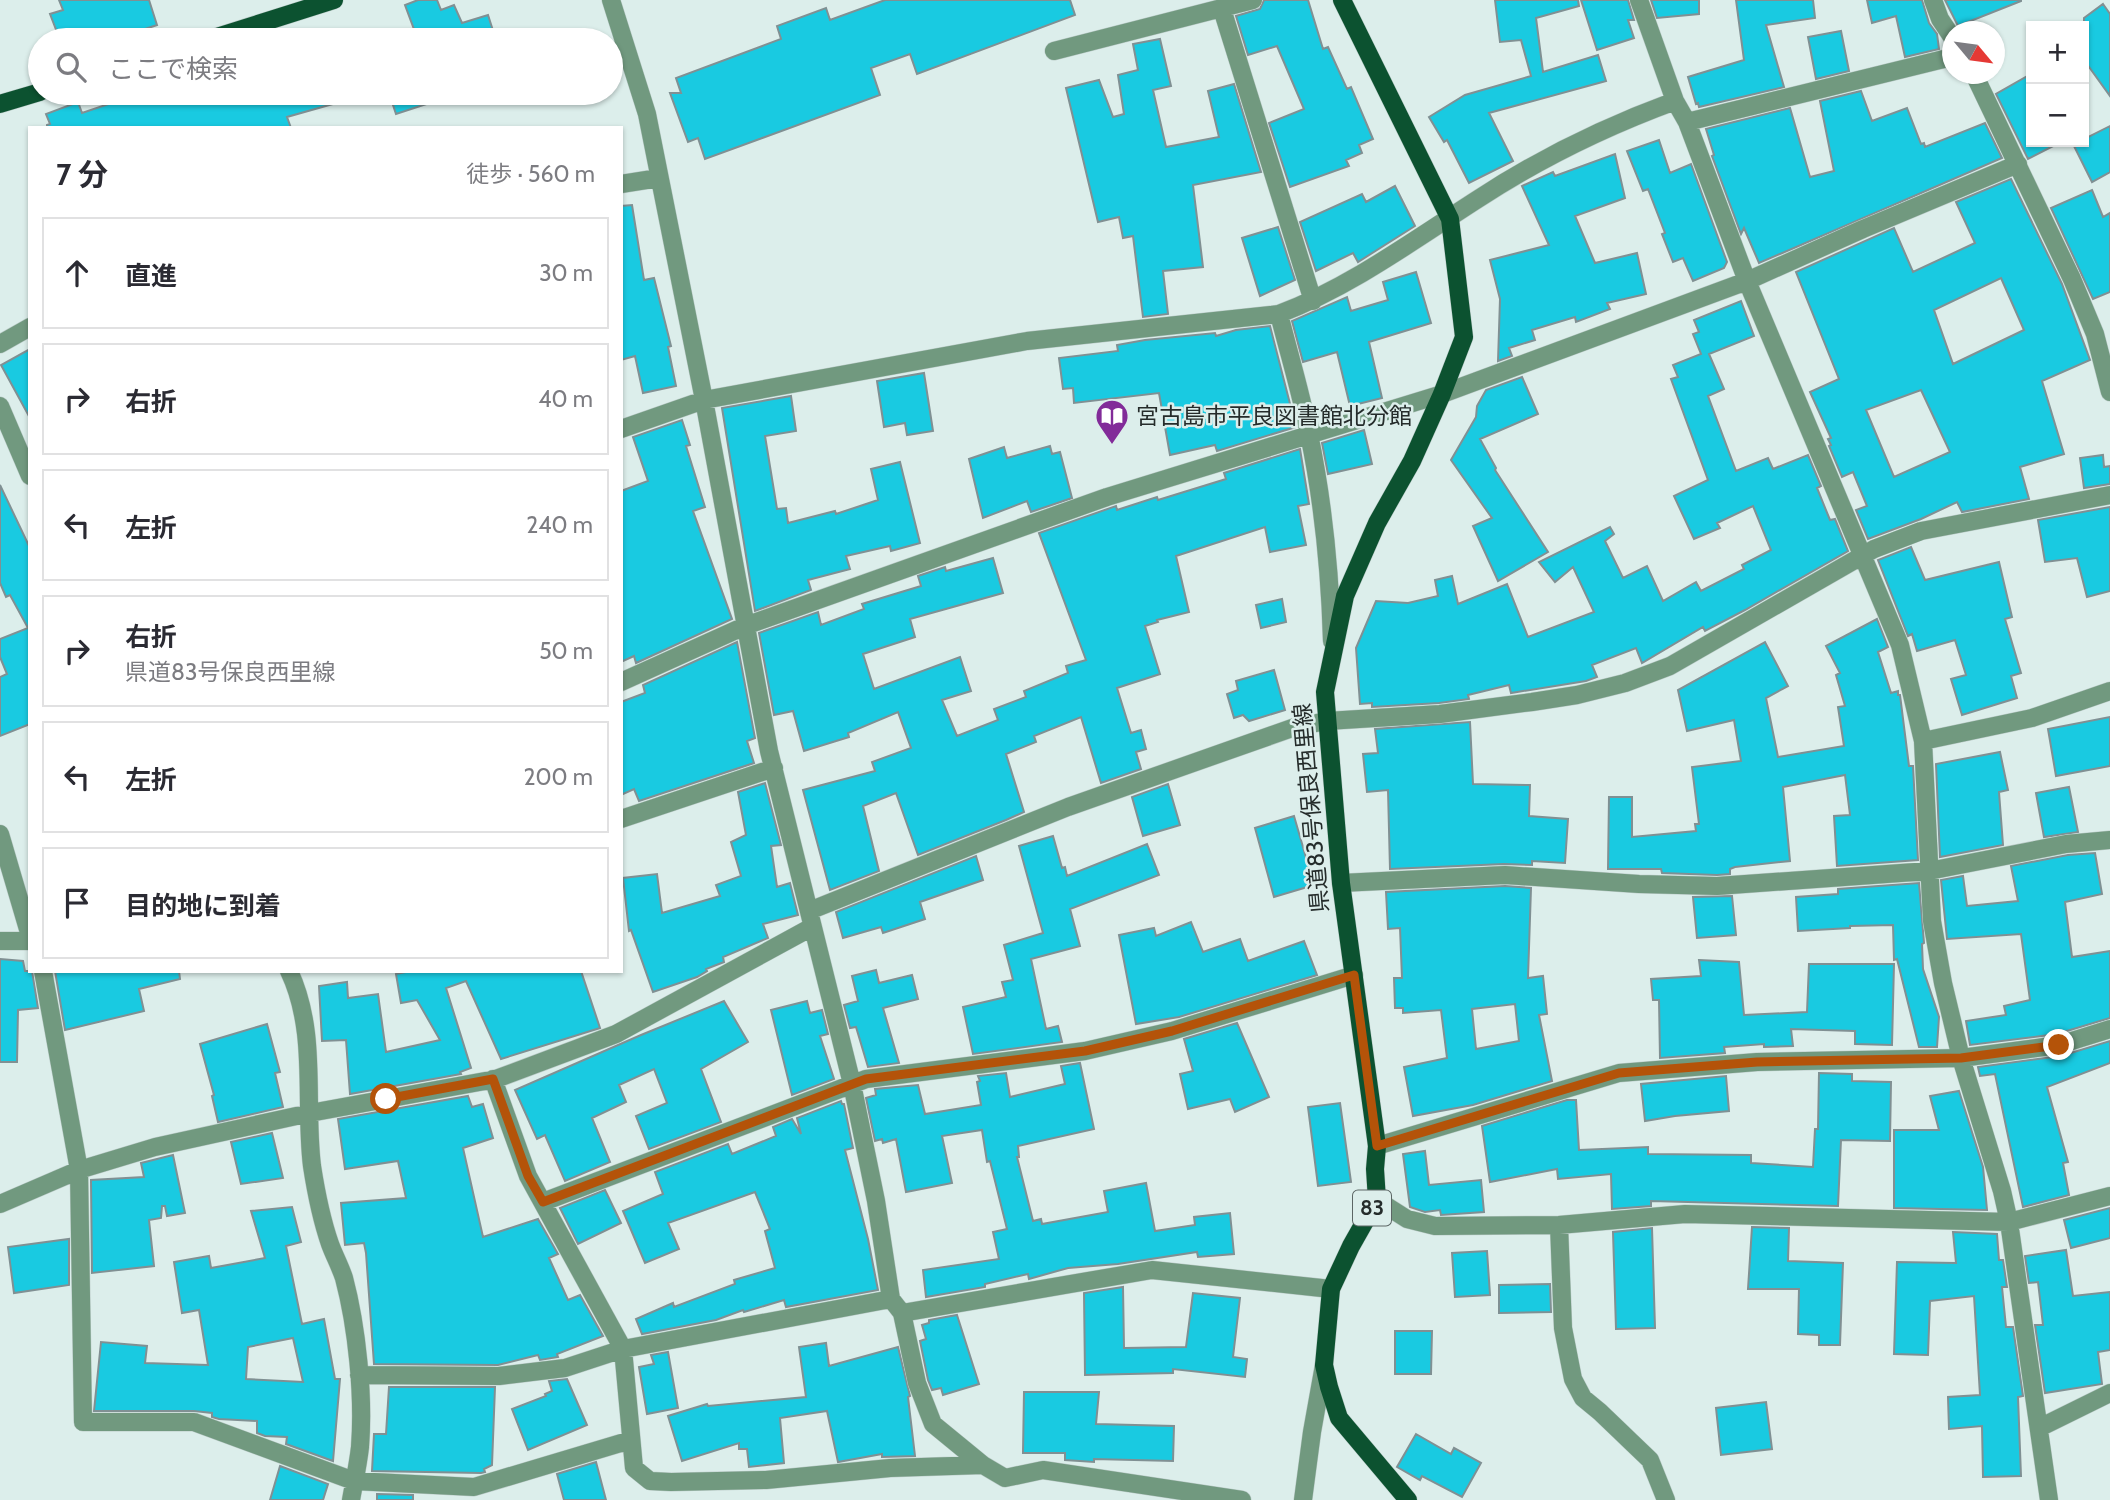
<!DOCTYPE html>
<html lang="ja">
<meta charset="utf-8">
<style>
:root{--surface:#fff;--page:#f7f7f7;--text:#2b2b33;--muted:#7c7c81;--line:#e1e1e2}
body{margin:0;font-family:Cabin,"Noto Sans JP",sans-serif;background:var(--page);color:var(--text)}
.controls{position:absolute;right:21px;top:21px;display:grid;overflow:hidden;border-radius:0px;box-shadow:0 2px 5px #0004}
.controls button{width:63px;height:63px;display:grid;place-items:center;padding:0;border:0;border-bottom:2px solid var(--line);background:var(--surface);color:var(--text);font:35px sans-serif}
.compass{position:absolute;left:1942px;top:21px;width:63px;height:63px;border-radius:50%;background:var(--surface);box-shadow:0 2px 5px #0004;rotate:119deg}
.stop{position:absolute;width:21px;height:21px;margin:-16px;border:5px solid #b45309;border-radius:50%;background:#fff}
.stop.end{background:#b45309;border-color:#fff;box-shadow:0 2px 7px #0008}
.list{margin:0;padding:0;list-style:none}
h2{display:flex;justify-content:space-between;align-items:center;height:91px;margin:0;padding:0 28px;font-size:30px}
h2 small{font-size:23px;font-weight:400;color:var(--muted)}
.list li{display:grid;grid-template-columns:46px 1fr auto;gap:21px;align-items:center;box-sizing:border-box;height:112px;margin:0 14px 14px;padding:0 14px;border:2px solid var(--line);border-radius:0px}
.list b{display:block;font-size:26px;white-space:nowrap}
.list p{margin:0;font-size:23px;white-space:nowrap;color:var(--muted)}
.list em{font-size:23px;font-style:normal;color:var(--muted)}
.icon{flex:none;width:38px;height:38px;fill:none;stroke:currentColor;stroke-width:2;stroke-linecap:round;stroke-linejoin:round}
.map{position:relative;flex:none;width:2110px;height:1500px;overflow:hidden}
.search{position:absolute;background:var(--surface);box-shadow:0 2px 5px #0004;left:28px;top:28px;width:595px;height:77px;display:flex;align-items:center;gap:18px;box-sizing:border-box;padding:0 24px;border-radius:38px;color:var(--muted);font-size:26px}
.panel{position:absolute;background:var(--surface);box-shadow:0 2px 5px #0004;left:28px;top:126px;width:595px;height:847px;border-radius:0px}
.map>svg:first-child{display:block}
.building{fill:#19cae1;stroke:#809093;stroke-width:2;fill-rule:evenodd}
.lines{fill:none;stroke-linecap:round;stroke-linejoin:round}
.minor-casing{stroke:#bbcbc8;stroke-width:19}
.major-casing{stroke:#bbcbc8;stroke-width:19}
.minor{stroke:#71997f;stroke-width:18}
.major{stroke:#0c5230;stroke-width:18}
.route{stroke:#b45309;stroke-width:9}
.labels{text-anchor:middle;stroke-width:5;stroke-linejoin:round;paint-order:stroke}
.shield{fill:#dceeeb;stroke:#5c6665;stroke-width:2}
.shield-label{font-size:21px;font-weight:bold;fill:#252c2b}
.poi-label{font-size:23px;fill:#252c2b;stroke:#dceeeb;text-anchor:start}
.street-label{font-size:23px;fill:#252c2b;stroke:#dceeeb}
</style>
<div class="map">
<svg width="2110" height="1500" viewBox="0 0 2110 1500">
<rect width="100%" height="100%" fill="#dceeeb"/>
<!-- building -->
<path class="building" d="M59,0H149L157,25L112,40H60L50,14L63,10Z
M418,0H437L441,10L454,5L462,23L488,15L496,40H418L405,5Z
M885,0H1070L1075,15L917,74L910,54L871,68L880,95L705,159L698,138L688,142L670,93H681L676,78L781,39L777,26L826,8L830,20Z
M1264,0H1308L1323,49L1328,47L1347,89L1351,87L1373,139L1359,145L1362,153L1346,160L1349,166L1290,187L1269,123L1304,109L1277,46L1248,55L1236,16L1260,9Z
M1495,0H1578L1579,6L1536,18L1543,72L1598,55L1606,81L1489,113L1513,161L1469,183L1447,140L1444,142L1429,117L1465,95L1531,76L1521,40L1500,42Z
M1581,0H1628L1634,20H1628L1634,38L1597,50Z
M1651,0H1699V14L1657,18Z
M1736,0H1813L1815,18L1766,25L1784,87L1699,107L1698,103L1696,104L1688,77L1744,60Z
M1867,0H1922L1929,23L1937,34L1939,49L1905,57L1896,16L1872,23Z
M1945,0H2021V1L1958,26Z
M2103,4L2110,14V96L2084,60V18Z
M1841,31L1849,71L1816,79L1808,37Z
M1160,39L1171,86L1153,90L1166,147L1219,137L1208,91L1234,84L1261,172L1193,185L1203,267L1163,271L1168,314L1143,317L1133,236L1123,238L1119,217L1098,222L1066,88L1099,80L1113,117L1124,114L1118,75L1138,70L1133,44Z
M2031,74V142H2061L2028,159L1996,94Z
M1861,91L1872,121L1907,108L1921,144L1924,143L1925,147L1985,123L2002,158L1759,263L1744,228L1741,234L1712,156L1714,155L1706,129L1790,108L1810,177L1834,171L1820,101Z
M141,93H353L354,98L287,117L291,128H47V125L50,124L46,114L78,102L82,113Z
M389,93H448V97L396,114Z
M2110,126V172L2092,182L2073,144L2084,142V139Z
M1659,140L1670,173L1691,164L1727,262L1724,268L1693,281L1683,258L1673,262L1662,234L1665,233L1648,189L1643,191L1627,151Z
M1615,154L1625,198L1575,216L1595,263L1637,253L1646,294L1607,303L1610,309L1576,322L1575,317L1532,330L1535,340L1509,348L1512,356L1498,361L1500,299L1490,260L1549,245L1522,186L1553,172L1555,176Z
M2011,179L2062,284L2090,360L2042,381L2064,454L2020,467L2029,499L1962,512L1957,502L1921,519L1868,539L1856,510L1867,506L1853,472L1842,477L1829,446L1831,445L1828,439L1831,438L1810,392L1839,379L1796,272L1894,228L1913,272L1975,243L1956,202ZM2001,278L2024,330L1953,364L1934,310ZM1921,390L1950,452L1894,477L1866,410Z
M1395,186L1415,226L1358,262L1353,253L1316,271L1300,222L1362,194L1366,202Z
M2092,190L2103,217L2110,213V292L2093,299L2051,208Z
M632,205L644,280L654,278L671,346L668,347L676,386L643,393L635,356L621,360V206Z
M1278,227L1295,280L1260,296L1242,238Z
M1416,272L1431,323L1369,342L1382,398L1350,406L1337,352L1303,362L1292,321L1347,297L1351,311L1388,300L1383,282Z
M1741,301L1754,336L1709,354L1724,389L1708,396L1736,471L1768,458L1773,469L1808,455L1821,486L1817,488L1830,520L1835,519L1848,551L1745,610L1705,631L1703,627L1642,663L1636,648L1592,665L1597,677L1586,681L1511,693L1509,685L1468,695L1469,699L1439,703L1372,707V703L1360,704L1356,648L1376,601L1408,603L1438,596L1435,580L1452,576L1458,604L1507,584L1528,637L1594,612L1573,567L1555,582L1539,562L1610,527L1614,534L1605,541L1623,578L1647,566L1663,601L1696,582L1701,591L1744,569L1742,565L1771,550L1753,506L1717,523L1720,528L1694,539L1674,496L1708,480L1671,379L1678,377L1673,365L1701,354L1693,334L1699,332L1694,320Z
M1270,326L1296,427L1217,451L1215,445L1170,455L1159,393L1074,403L1073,388L1063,389L1059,358L1118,351L1117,345L1145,340L1215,333L1216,336L1236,330Z
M30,349V418L1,365Z
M924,373L933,431L907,435L905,423L884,427L877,381Z
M1522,377L1538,414L1480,439L1496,468L1495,470L1548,552L1498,581L1473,526L1492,518L1451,460L1476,417L1477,406L1486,390Z
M791,396L796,431L765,436L777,509L786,508L788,523L835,511L836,514L878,500L871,469L900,462L920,543L891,551L890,546L846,556L850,569L808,580L811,590L755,611L722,408Z
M682,420L690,445L686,446L705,507L693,511L732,619L636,663L634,656L621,662V491L648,481L633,437Z
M1364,430L1372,464L1328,474L1322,443Z
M1050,446L1052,454L1060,452L1072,498L1031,512L1027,501L983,518L969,459L1004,447L1007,458Z
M1300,449L1309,504L1298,506L1306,545L1270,552L1265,527L1176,556L1189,612L1157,620L1158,622L1145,626L1160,674L1117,688L1131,733L1141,730L1146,749L1136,752L1141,769L1101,783L1081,717L1034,736L1036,742L1006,754L1024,812L1006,820L918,855L896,793L863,806L879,871L830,890L803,790L875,771L872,762L911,748L898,712L848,733L849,737L804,751L793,711L774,715L759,633L818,612L821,625L864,609L862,604L921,586L918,576L945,567L946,571L993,558L1003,593L910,619L915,637L863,654L874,689L960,657L971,691L942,700L957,736L998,720L994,709L1026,697L1024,691L1068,673L1066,666L1086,660L1039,533L1116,506L1117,510L1157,497L1158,500L1226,479L1224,473Z
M2103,455L2104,467L2110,466V484L2084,488L2080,458Z
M0,485L30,548V724L0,736V677L7,674L0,657V639L28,628L10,595L6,597L0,583Z
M2110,507V591L2087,597L2077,558L2045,562L2038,520Z
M1911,547L1925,580L1999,562L2012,617L2005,619L2021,673L2011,676L2017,698L1962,715L1951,679L1966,675L1955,640L1917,651L1912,634L1908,636L1878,560Z
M1282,599L1286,622L1261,628L1256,605Z
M1877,619L1888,647L1878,652L1891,693L1898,691V695H1900L1909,766H1913L1918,860L1837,866L1834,816L1850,815L1845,775L1783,787L1790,861L1735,867L1730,869V874L1717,875L1662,873L1661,869H1608L1609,797H1632V837L1696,831L1695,824H1699L1692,767L1741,761L1734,720L1687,731L1678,690L1765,642L1788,686L1766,698L1778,757L1844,746L1838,707L1845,706L1836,675L1840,673L1826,646Z
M737,642L755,738L747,741L754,763L639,801L634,789L621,795V702L645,693L643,685Z
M1274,670L1285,710L1249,721L1243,715L1234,718L1227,694L1238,690L1236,681Z
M2110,717V766L2056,776L2048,729Z
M1470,722L1473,784L1530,785L1529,816L1568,819L1565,863L1532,861V865L1504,864L1390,869L1388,790L1367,792L1363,754L1378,753L1375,729Z
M2000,752L2008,790L1999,792L2003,845L1940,857L1936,764Z
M765,783L781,845L771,846L777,887L790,883L798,915L763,924L768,938L723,957L724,962L706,969L707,971L697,977L653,992L631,930L629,931L623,878L657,874L662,913L720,896L716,885L741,876L731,842L746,835L738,792Z
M1168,784L1180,825L1143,836L1132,797Z
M2069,787L2078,832L2044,837L2036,793Z
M1294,816L1314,885L1274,897L1255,828Z
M1053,836L1062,868L1065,867L1067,876L1147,844L1159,875L1070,909L1080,946L1031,959L1046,1029L1058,1026L1062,1042L973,1054L963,1007L1006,997L1002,982L1013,980L1004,945L1043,933L1019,846Z
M2095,853L2102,894L2065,902L2072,957L2110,951V1018L2057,1034L1970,1045L1966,1021L2006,1015L2004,1006L2030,1000L2021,934L1947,939L1941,880L1963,876L1967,906L2018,901L2011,866L2068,855Z
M976,856L983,880L920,902L925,919L883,933L881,927L843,938L836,912Z
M1919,883L1924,943L1922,944L1923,969L1939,1017L1937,1047H1919L1897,959L1894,960L1893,925L1850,926V928L1798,931L1796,897L1838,894V889Z
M1505,886L1531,888L1528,978L1543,976L1547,1014L1539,1015L1552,1081L1473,1105L1413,1116L1404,1067L1447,1058L1441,1010L1403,1013V1008H1395L1394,978H1402L1400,928L1388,929L1386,892ZM1515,1004L1519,1041L1476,1049L1472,1009Z
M1732,896L1736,935L1697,938L1693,897Z
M1191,922L1203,952L1240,939L1248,961L1304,941L1317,975L1179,1017L1136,1024L1119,935L1154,928L1156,936Z
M0,959L23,961L25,971H32L38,1008L18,1010L17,1062H0Z
M1699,960L1739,962L1744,1015L1807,1012L1809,964H1894L1892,1045L1855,1044V1031L1791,1029L1793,1046L1764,1047V1044L1724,1047L1725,1053L1660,1058L1659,1000H1653L1651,979L1701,976Z
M876,970L879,983L912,975L918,999L883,1008L899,1063L868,1067L856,1027L850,1028L844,1005L858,1001L852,976Z
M55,971H179L180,979L139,989L144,1011L65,1030Z
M411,971H581L600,1028L501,1059L466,981L446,988L471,1068L460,1072L461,1074L350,1094L346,1040L322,1041L319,986L347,982L348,998L378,994L386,1052L440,1040L417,1000L401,1003L396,974Z
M724,1001L748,1042L701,1069L721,1122L649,1149L636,1116L667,1103L654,1069L619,1085L626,1102L592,1118L610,1162L565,1181L545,1135L537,1139L515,1090L641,1035Z
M807,1001L810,1013L822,1010L828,1034L820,1036L834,1079L792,1095L771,1010Z
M1237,1023L1269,1097L1235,1112L1230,1099L1188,1109L1180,1074L1193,1071L1184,1039Z
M267,1024L280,1072L275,1073L283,1107L218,1122L212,1096L214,1095L200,1044Z
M2110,1041V1063L2047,1087L2068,1162L2063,1163L2069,1195L2023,1207L1995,1074L1980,1076L1978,1067L2061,1056Z
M1080,1063L1094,1129L1018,1146L1019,1157H1017L1033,1221L1041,1219L1042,1224L1108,1212L1104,1191L1146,1183L1155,1231L1195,1225L1194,1217L1230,1213L1234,1254L1198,1257L1197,1252L1118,1264L1068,1268L1029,1279L1028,1274L985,1284V1287L926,1297L923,1270L999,1259L993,1232L1007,1229L990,1161L987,1162L982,1130L942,1136L952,1183L906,1192L896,1139L883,1143L882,1139L875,1141L866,1098L876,1095L875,1089L918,1085L925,1114L981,1105L977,1082L980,1081L978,1076L1006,1073L1010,1097L1065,1084L1061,1066Z
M1819,1073L1852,1074V1081L1891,1082L1890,1141L1841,1140L1838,1206L1651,1201V1206L1612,1209L1611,1174L1558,1179L1557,1169L1490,1182L1482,1126L1567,1100H1576L1579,1150L1648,1147V1154L1751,1155V1163L1813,1167L1815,1129H1818Z
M1726,1076L1729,1111L1675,1116L1645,1121L1641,1084Z
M1959,1091L1983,1167L1987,1210L1894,1208V1130H1939L1930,1096Z
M468,1096L472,1107L483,1104L493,1138L463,1148L483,1237L538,1219L558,1254L549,1258L568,1300L580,1295L603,1336L557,1354L558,1357L540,1360L538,1355L498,1365L374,1364L366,1253L364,1243L345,1245L341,1203L406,1198L398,1161L345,1169L338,1119Z
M841,1101L842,1104H844L853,1148L845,1150L868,1239L878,1290L786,1307L784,1300L744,1312L743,1310L716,1320L642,1334L636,1319L673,1303L674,1307L735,1284L734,1280L775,1268L765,1231L770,1229L755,1192L668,1223L679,1249L645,1263L623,1211L663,1194L655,1172L728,1144L732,1154L776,1136L773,1127L792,1119L801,1134L797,1118Z
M1340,1103L1351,1182L1318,1186L1308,1107Z
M272,1133L283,1178L241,1184L231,1142Z
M1425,1151L1429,1185L1481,1180L1484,1212L1441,1215L1440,1210L1425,1212L1410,1207L1403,1154Z
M173,1155L185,1213L167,1216L165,1206H162L161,1218L149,1220L154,1266L92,1273L91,1180L144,1177L141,1163Z
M605,1190L621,1223L578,1244L560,1208Z
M292,1207L301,1242L286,1246L302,1324L324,1319L335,1379H340L333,1461L286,1444L287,1437L265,1436L257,1433V1421L219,1419L212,1417V1413L194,1411H94L101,1342L147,1346L145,1363L208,1365L199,1310L182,1313L174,1262L209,1256L211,1268L265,1258L251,1211ZM293,1338L303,1382L246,1379L248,1347Z
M2110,1208V1238L2071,1248L2064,1220Z
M1752,1227L1789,1228L1788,1261L1843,1263L1840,1345H1819V1335L1798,1334L1799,1289H1748Z
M1652,1228L1655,1328L1616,1329L1613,1232Z
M1953,1232L1997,1234L1999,1260H2003L2007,1287H2002L2006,1327H2013L2023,1396L2018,1397L2021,1476L1983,1477L1982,1426L1949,1429L1948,1397L1980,1395L1974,1296L1930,1301L1928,1355L1894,1354L1897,1262L1956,1263Z
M69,1239V1285L14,1293L8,1247Z
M2066,1250L2073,1296L2110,1292V1350L2098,1352L2102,1384L2045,1393L2035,1325H2043L2038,1282L2029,1283L2025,1256Z
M1487,1251L1490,1295L1455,1297L1452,1253Z
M1550,1284L1551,1312L1499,1313V1285Z
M1123,1287L1124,1348L1186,1347L1193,1293L1240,1298L1233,1357L1247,1359L1245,1377L1173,1369V1373L1085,1375L1084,1293Z
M957,1315L979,1384L943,1395L941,1388L932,1390L928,1380L920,1341L926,1339L922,1325L929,1323V1320Z
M1395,1331H1432L1431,1374H1395Z
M826,1343L829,1366L898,1347L910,1396L908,1397L915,1456L882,1457V1454L838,1462L827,1411L780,1418L784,1463L749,1467L747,1449H739V1443L682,1461L668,1416L707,1404L708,1406L806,1397L799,1347Z
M668,1352L678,1408L647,1414L639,1367L654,1364L651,1355Z
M567,1379L587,1425L528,1450L512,1409L546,1396L545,1394L552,1391L549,1381Z
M389,1387H495L492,1465L484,1469L485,1472L481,1473L372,1471L374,1434H386Z
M1024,1392H1099L1096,1424L1174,1426L1173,1461L1094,1459V1462L1065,1460V1453H1023Z
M1766,1402L1772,1449L1721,1455L1716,1408Z
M1416,1434L1451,1454L1454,1448L1481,1463L1462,1497L1422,1476L1420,1480L1397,1467Z
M596,1462L606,1500H564L557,1474Z
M280,1466L328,1484L323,1500H270Z
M377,1494L413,1495V1500H377Z"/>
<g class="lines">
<defs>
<path id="minor" d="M611,0L647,114L704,400L769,751L852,1084L876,1201L891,1299L902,1313L917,1383L933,1424L983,1465L1005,1478L1043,1470L1242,1500
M1639,0L1675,101L1687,122L1747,281L1900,645L1923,741L1932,921L1943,983L1961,1058L2002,1191L2009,1222L2049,1500
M1933,0L1940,19L1952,37
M1222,9L1313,301
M1054,51L1253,0
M1974,74L2072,279L2095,334L2110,392
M1687,122L1952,57
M621,184L659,178
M1279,314C1289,354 1301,393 1309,434C1323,501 1330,572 1332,641
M0,344L30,327
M0,406L30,476
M621,429L704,400L1027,341L1279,314C1350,287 1414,240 1478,199C1539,159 1607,126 1675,101
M621,682L745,626L1107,497L1442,394L1747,281L1863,229L2018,164
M1923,741L2032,718L2110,691
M621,819L774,768
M0,834L30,936
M1341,883L1505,875L1639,884L1717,886L1929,871L2066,844L2110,840
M809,911L1068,807L1295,727L1327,721L1440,714L1532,702L1577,695L1625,683L1670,666L1874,549L1921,531L2110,495
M0,941H30
M43,971L79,1170L83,1422H194L354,1481L474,1487L631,1440
M289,971C318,1032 304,1101 312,1166C316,1192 321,1218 330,1244C334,1255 340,1266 344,1278C357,1327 364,1396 360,1447C358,1465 354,1483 351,1500
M493,1079L528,1176L623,1349L634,1468L650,1481L671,1482L766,1480L890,1468L983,1465
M1377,1146L1619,1073L1757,1062L1961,1058L2059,1045L2110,1029
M1377,1200L1407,1219L1435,1226L1559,1225L1685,1214L2009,1222L2110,1196
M543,1202L866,1079L1085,1051L1172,1031L1354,975
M0,1204L79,1170L155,1147L310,1113L496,1079L616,1034L812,927
M1559,1225L1563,1328L1573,1379L1583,1398L1600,1412L1650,1460L1666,1500
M902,1313L1152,1270L1331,1289
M359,1375L499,1376L565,1368L623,1349L891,1299
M2039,1428L2110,1393
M1303,1500L1312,1432L1324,1365"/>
<path id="major" d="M1342,0L1450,219L1464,337L1442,394L1412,461L1377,523L1345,596L1325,692L1341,883L1377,1146L1375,1169L1377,1200L1351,1246L1331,1289L1324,1365L1329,1387L1339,1418L1408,1500
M207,40L334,0
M0,104L40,92"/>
</defs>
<!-- minor casing -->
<use href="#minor" class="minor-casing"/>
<!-- major casing -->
<use href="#major" class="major-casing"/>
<!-- minor -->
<use href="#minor" class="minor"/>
<!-- major -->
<use href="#major" class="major"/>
</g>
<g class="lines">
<!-- route -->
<path class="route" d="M386,1099L493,1079L528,1176L543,1202L866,1079L1085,1051L1172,1031L1354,975L1377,1146L1619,1073L1757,1062L1961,1058L2059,1045"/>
</g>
<!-- icons -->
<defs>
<symbol id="library-pin" viewBox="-11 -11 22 30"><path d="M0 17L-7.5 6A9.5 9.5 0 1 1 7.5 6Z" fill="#822b99" stroke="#dceeeb"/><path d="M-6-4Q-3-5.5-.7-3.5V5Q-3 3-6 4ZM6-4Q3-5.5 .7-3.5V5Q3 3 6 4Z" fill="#fff"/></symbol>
</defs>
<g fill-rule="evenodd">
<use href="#library-pin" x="1093" y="397" width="38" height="52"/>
</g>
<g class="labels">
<!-- shield labels -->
<rect class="shield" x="1353" y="1190.5" width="38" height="35" rx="5"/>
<g class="shield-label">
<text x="1372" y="1215">83</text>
</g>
<!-- poi labels -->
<g class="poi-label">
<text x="1136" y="424">宮古島市平良図書館北分館</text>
</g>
<!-- street labels -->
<g class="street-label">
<text transform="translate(1311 808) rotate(-95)" y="8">県道83号保良西里線</text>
</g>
</g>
</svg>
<div class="controls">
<button>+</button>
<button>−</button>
</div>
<svg class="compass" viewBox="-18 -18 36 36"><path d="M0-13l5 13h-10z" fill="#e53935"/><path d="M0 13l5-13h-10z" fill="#7c7c81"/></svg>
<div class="stop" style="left:386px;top:1099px"></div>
<div class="stop end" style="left:2059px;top:1045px"></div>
<div class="search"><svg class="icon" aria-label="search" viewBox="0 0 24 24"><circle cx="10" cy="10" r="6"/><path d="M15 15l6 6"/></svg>ここで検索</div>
<section class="panel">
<h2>7 分<small>徒歩 · 560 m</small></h2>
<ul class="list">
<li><svg class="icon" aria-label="ahead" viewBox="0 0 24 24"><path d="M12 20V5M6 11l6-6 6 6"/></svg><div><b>直進</b></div><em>30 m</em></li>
<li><svg class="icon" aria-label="right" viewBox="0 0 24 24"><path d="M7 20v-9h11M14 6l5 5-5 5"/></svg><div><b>右折</b></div><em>40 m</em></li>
<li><svg class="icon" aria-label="left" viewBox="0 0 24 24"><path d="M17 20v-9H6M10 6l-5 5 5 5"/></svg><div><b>左折</b></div><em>240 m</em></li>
<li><svg class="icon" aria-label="right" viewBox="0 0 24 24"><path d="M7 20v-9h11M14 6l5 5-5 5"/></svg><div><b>右折</b><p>県道83号保良西里線</p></div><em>50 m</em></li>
<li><svg class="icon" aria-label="left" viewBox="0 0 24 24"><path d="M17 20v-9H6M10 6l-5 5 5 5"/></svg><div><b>左折</b></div><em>200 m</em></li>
<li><svg class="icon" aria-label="arrive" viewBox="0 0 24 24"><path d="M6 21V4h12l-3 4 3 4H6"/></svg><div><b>目的地に到着</b></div></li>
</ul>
</section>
</div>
